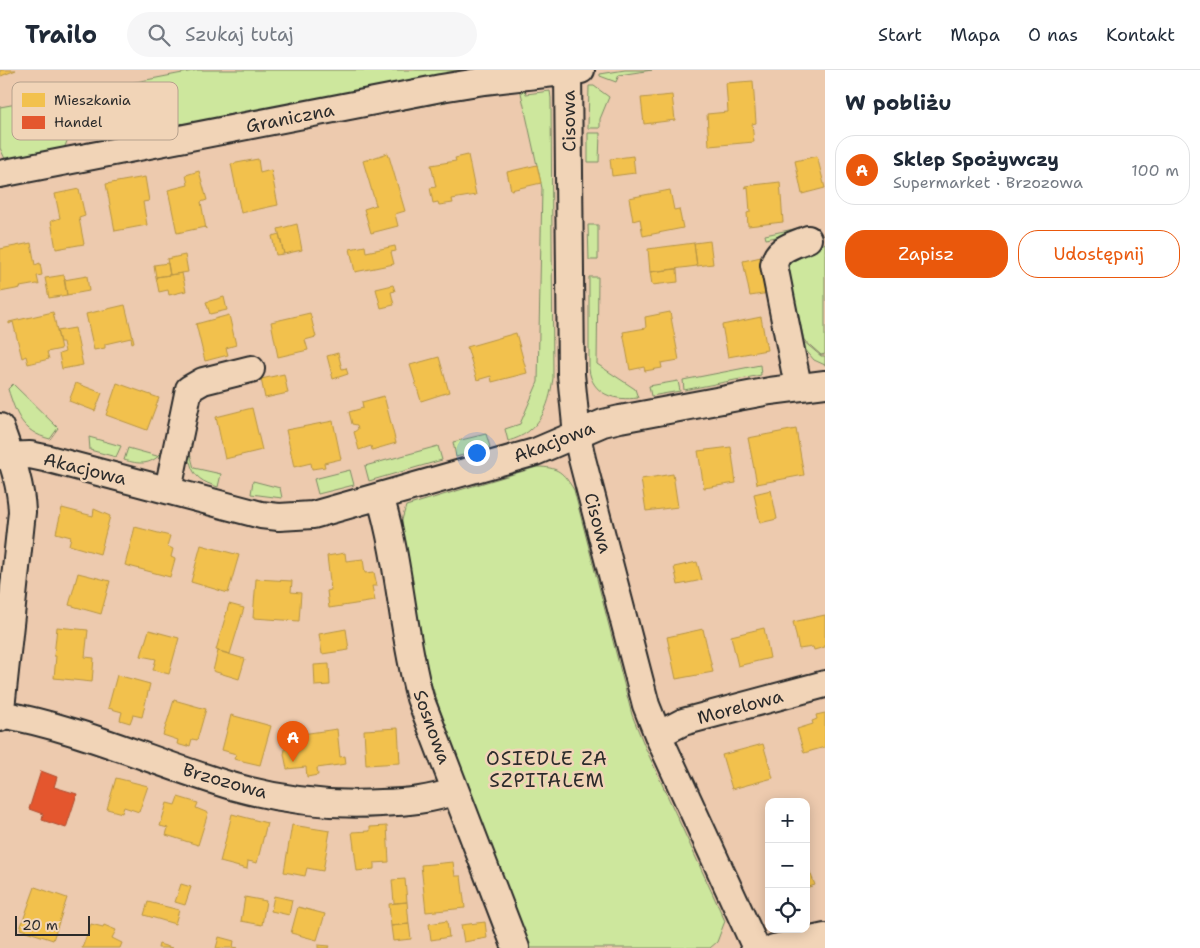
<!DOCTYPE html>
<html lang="pl">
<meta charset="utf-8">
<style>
:root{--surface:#fff;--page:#f6f6f7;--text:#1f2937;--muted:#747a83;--line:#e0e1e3;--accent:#ea580c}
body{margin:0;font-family:"Shantell Sans",sans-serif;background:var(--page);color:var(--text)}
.controls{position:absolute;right:15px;bottom:15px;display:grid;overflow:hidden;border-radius:10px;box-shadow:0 2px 12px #0003}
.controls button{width:45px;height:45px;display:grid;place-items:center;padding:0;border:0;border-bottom:1px solid var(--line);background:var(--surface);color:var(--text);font:25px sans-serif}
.scale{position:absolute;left:15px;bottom:12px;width:75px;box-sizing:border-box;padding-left:5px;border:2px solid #2b2b2b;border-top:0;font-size:14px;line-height:18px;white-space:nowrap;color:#2b2b2b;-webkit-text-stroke:4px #f1d4b7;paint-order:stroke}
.you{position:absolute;left:476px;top:382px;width:18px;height:18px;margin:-12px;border:4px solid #fff;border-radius:50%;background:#1a73e8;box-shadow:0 0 0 8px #1a73e833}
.badge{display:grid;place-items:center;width:32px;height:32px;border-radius:50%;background:var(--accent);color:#fff;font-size:16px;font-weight:700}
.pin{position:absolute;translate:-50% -41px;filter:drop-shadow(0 1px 2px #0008)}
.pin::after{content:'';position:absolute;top:26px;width:18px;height:15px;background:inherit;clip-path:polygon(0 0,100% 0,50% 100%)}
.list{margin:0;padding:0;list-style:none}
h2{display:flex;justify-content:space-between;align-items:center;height:65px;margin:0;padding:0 20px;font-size:21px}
h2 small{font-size:16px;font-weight:400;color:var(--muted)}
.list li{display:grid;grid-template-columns:32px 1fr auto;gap:15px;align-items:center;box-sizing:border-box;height:70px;margin:0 10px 10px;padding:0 10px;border:1px solid var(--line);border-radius:20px}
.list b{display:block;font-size:19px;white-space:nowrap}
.list p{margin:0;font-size:16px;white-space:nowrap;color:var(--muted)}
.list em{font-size:16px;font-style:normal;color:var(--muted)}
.actions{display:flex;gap:10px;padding:15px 20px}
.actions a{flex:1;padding:11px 0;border:1px solid var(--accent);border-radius:20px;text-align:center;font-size:18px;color:var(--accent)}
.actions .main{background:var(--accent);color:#fff}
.icon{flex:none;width:28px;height:28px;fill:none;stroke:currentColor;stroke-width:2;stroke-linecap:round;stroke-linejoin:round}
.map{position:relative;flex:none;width:825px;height:878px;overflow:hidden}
header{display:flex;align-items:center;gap:30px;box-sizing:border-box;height:70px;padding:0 25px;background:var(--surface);border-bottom:1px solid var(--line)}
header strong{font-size:24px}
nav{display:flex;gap:28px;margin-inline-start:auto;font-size:18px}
.search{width:350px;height:45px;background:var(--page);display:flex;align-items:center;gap:12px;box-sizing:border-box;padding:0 18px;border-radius:28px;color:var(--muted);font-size:19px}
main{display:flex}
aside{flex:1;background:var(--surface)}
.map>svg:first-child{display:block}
.green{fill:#cde79d;stroke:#7c8964}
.homes{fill:#f2c14e;stroke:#b69444}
.shops{fill:#e4572e;stroke:#ac4a2d}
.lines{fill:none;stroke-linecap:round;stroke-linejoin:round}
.minor-casing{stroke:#2b2b2b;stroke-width:30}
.minor{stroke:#f1d4b7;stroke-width:26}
.labels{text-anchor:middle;stroke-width:5;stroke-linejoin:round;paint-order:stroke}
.street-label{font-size:18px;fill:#2b2b2b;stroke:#f1d4b7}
.neighbourhood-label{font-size:19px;letter-spacing:1px;fill:#2b2b2b;stroke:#f1d4b7}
.key{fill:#f1d4b7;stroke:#b6a18d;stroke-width:1}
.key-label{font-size:14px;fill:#2b2b2b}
</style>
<header>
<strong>Trailo</strong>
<div class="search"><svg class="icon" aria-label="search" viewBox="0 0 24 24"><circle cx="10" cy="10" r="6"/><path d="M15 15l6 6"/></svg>Szukaj tutaj</div>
<nav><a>Start</a><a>Mapa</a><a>O nas</a><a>Kontakt</a></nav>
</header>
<main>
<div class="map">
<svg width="825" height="878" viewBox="0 0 825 878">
<rect width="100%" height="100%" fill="#edcaae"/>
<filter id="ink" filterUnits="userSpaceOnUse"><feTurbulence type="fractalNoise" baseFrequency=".02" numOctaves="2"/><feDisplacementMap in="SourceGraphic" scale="10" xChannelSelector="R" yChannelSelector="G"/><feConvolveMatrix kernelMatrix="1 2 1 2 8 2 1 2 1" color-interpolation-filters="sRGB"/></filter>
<g filter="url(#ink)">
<!-- green -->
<path class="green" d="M198,0H484L106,74C85,57 86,47 79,23Z
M625,0H652L619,5L616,12L600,6V4Z
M523,13L526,24L550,21L551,28L553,308C549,338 539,363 508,371L505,359L520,354L538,312L542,118L520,18L462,29L461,22Z
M589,16H594L609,27L600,49V58H588Z
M445,25L446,32L349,50L347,43Z
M61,26L69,66L62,84L6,91L0,78V37Z
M588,63H600L599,92H588Z
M588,155H598V190H589Z
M808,156L810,160L766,169L765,165Z
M825,173V284L821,285L804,270L787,195Z
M817,176L786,195L803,271L821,286H825V295L814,290L804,278L800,280L784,193Z
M589,207H598L597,294L635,319L638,328C615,331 592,325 589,299Z
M760,295L761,305L684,320L683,310Z
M678,311L680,321L651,326L649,316Z
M13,314L58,358L50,369C22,362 16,344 8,319Z
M199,325L189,380L194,398L221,404L218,417C203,412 194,408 190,392H184Z
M486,364L490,377L456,387L453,372Z
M89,367L121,376L116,387L90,380Z
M167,376V387L162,383C149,396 139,394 124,390L128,378L157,386Z
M438,376L442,390L369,411L365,396Z
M537,397C558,397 563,402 574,420L632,645L645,677L725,851L717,872L710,878H529L456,687L427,601L402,466V450L406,436Z
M350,400L354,415L318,424L314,409Z
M253,411L280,418L282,428L251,424Z"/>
<!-- homes -->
<path class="homes" d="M0,0H16L1,6Z
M753,11L756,53L752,54L754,72L709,76L707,44L728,42L726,13Z
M672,25L675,50L644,54L641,28Z
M388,83L405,141L395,144L398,156L371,163L364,139L376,135L363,91Z
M468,85L476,125L452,129L453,133L439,135L438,132L433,133L430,118L436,117L431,95L456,91L455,88Z
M633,86L635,103L612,106L610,89Z
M817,86L825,118L802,124L795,91Z
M258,89L260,103L271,100L278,135L241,143L231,94Z
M537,95L541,113L511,120L507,102Z
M199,101L207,130L201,132L206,159L205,157L177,163L168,120L188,115L186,105Z
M145,107L149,131L143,132L147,155L115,161L106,114Z
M780,112L783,152L748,156L747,143L750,142L748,117L745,118V116Z
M79,119L85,146L79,148L84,174L56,179L51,151L60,148L55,124Z
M670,120L674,140L679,139L683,158L643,166L640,149L633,151L629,128Z
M297,154L302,180L284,184L278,159Z
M279,164L284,184L276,185L272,166Z
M710,171L713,194L697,196L694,173Z
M31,173L35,195L40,193L42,205L37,206L39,215L37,214L20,217L21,218L0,222V179Z
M694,173L697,196L650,202L648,179Z
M365,176L366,182L395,176L396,181L391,182L394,194L355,202L350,179Z
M185,185L188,202L170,205L167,189Z
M761,187L769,223L750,226L743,191Z
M168,193L170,205L156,207L154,195Z
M677,199L678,212L652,215L650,202Z
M182,203L186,221L169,225L168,220L159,222L156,207Z
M64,205L67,225L49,228L45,208Z
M87,206L89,221L67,225L64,210Z
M393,215L395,221L391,222L394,235L381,238L376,219Z
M224,227L227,240L210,244L206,232Z
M125,235L134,272L132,273L131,268L105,274V278L94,280L86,244Z
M53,242L61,279L47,282L49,289L28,294L26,286L22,288L13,252L9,254V252Z
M670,242L679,290L661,293L662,298L645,301L644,297L630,300L623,262L646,258L645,247Z
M310,243L316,267L305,270L308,280L278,287L271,252Z
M229,245L236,275L226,278L228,285L205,291L196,254Z
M761,247L767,280L728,287L722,255Z
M75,258L83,295L62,299L59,284L65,282L63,272H60L57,261Z
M516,263L527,303L492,312L491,306L477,310L467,277Z
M338,283L342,299L346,298L348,304L333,309L327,286Z
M439,287L449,322L421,331L410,295Z
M284,304L288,323L265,328L261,309Z
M76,313L102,323L95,341L69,331Z
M117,313L159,328L147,360L106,345Z
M384,326L396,373L372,380L371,376L359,380L354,362L358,359L357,355L352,354L349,342L363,338L362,332Z
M252,338L262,380L225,389L216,347Z
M333,351L341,389L324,393L325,397L312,399L311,393L294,397L286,360Z
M796,359L804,405L757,414L748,368Z
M731,377L736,413L704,418L698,381Z
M673,404L678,437L646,441L641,409Z
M771,420L777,449L760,453L754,424Z
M62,438L93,446L94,439L110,446L100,484L69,475L71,467L56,463Z
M135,457L170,466L167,476L173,479L171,487L175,489L170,507L125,495Z
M201,475L239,485L228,523L191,512Z
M345,483L346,491L363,489L365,503L374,502L377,516H372L375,531L329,538L327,521L331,520L327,486Z
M697,492L702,510L678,515L674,497Z
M78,503L110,511L101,544L69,535Z
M256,509L292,511L291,522L301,523L299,551L253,548Z
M229,534L244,538L230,584L216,580Z
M825,545V577L814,580L813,577L799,579L793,552Z
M57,557L88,560L85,587L94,588L92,612L54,608L56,586H54Z
M764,558L770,588L738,596L731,566Z
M346,559L349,580L322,584L319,564Z
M703,559L713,602L676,609L667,567Z
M149,560L179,568L169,604L153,600L156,589L141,586Z
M218,581L245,589L239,609L213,601Z
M329,594L330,615L315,616L314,595Z
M117,605L150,614L142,647L133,645L130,653L120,650L122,642L108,638Z
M174,630L206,639L197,670L192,669L190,676L187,675V677L177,674L178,670L163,665Z
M825,643V677L804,683L797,659L813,654L812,651L817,649L816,645Z
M231,645L271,656L260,695L234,689L236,684L222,680Z
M398,658L400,693L366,695L364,660Z
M337,659L340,687L345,686L346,694L317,698L318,705L307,707L306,697L287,699L284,684L288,666Z
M763,674L773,708L732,719L722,685Z
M116,708L148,716L139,742L124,737L122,743L107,739Z
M178,727L198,733L196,738L208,743L198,775L166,765L168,758L160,756L167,733L175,735Z
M232,744L267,753L257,793L248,791L247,799L220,792Z
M292,755L330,761L323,801L307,798L305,806L284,802Z
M387,756L389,792L374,793V799L357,801L352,762L370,761V757Z
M453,792L455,806H461L465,838L426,842L421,795Z
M806,792L815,815L806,818Z
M405,809L407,832L394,833L392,810Z
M181,814L191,817L185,835L175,832Z
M35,817L67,828L53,870L20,859Z
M274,826L292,830L289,845L271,841Z
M245,827L266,831L262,855L241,851Z
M148,832L179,840L175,854L144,845Z
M407,832L409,854L391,856L389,834Z
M298,837L325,844L317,870L291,863Z
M447,851L449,867L431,870L429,854Z
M485,852L487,868L464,872L461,855Z
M91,854L103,857L104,855L116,860L112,868L122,873L120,878H82Z
M409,854L411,869L393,871L391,856Z
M219,867L234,871L233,877L238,878H216Z
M159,874L172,878H158Z
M318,875L330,876L329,878H318Z"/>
<!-- shops -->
<path class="shops" d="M41,701L57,707L54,717L77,724L66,758L42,750L43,744L29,739Z"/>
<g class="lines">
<defs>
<path id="minor" d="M568,2L571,304L577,365L582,389L646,635L658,665L756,878
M0,104L441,18L484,11L581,0
M798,316L774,195C776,178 794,175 808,169
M0,357C10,385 21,412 22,442L0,648
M0,386L30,385L49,389L261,445L279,447L313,445L535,382L603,353L620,349L770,321L825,314
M168,420L189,319L203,311L251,299
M380,426C400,492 402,562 420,628L516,878
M0,644C81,658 157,694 235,717C282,730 333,736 381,733C407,732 431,730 455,721
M658,665L683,652L825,614
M774,878L825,867"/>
</defs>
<!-- minor casing -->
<use href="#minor" class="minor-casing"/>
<!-- minor -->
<use href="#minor" class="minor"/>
</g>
</g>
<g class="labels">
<!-- street labels -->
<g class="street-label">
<text transform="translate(290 48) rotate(-11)" y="6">Graniczna</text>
<text transform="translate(569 51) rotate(-91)" y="6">Cisowa</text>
<text transform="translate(554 372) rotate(-21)" y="6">Akacjowa</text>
<text transform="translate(85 399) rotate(14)" y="6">Akacjowa</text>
<text transform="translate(598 453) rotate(75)" y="6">Cisowa</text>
<text transform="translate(740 637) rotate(-15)" y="6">Morelowa</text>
<text transform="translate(432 657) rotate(70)" y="6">Sosnowa</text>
<text transform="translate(225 711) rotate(16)" y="6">Brzozowa</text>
</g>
<!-- neighbourhood labels -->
<g class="neighbourhood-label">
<text x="547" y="695">OSIEDLE ZA<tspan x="547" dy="22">SZPITALEM</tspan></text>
</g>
</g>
<!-- legend -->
<rect x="12" y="12" width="166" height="58" rx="8" class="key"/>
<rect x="22" y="23" width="23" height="14" fill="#f2c14e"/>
<rect x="22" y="46" width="23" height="13" fill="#e4572e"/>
<g class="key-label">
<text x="54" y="35">Mieszkania</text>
<text x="54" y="57">Handel</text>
</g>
</svg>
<div class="controls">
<button>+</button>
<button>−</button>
<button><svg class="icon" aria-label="locate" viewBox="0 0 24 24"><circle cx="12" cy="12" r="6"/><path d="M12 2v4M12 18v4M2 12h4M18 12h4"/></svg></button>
</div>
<div class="scale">20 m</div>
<div class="you"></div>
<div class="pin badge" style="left:293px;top:692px">A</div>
</div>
<aside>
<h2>W pobliżu<small></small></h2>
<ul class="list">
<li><span class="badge">A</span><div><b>Sklep Spożywczy</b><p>Supermarket · Brzozowa</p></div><em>100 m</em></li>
</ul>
<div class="actions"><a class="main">Zapisz</a><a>Udostępnij</a></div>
</aside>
</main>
